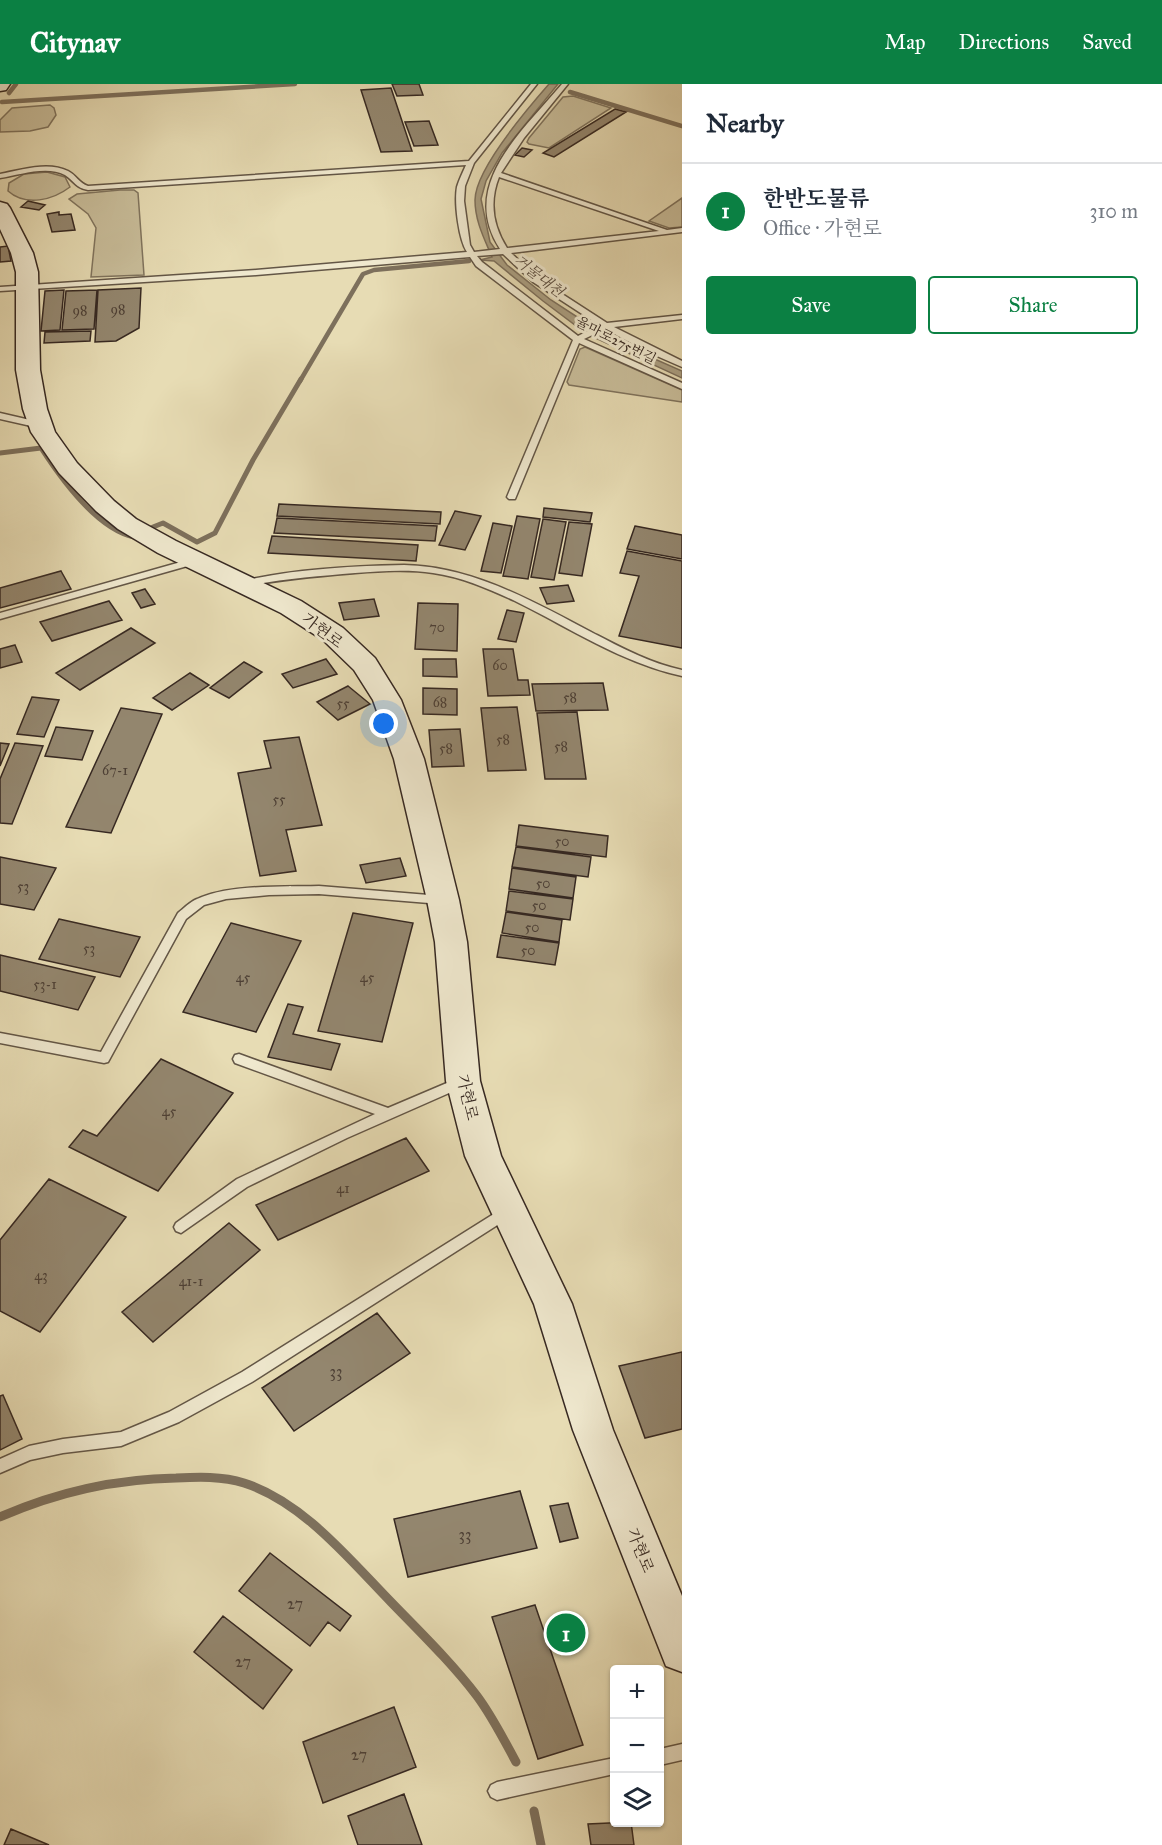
<!DOCTYPE html>
<meta charset="utf-8">
<style>
:root{--surface:#fff;--page:#f2f2f3;--text:#1f2937;--muted:#747a83;--line:#e0e1e3;--accent:#0b8043}
body{margin:0;font-family:"IM FELL Great Primer","Noto Serif KR",serif;background:var(--page);color:var(--text)}
.controls{position:absolute;right:18px;bottom:18px;display:grid;overflow:hidden;border-radius:6px;box-shadow:0 2px 4px #0004}
.controls button{width:54px;height:54px;display:grid;place-items:center;padding:0;border:0;border-bottom:2px solid var(--line);background:var(--surface);color:var(--text);font:30px sans-serif}
.you{position:absolute;left:384px;top:640px;width:21px;height:21px;margin:-15px;border:4px solid #fff;border-radius:50%;background:#1a73e8;box-shadow:0 0 0 9px #1a73e833}
.badge{display:grid;place-items:center;width:39px;height:39px;border-radius:50%;background:var(--accent);color:#fff;font-size:20px;font-weight:700}
.pin{position:absolute;translate:-50% -50%;border:3px solid #fff;box-shadow:0 2px 6px #0006}
.list{margin:0;padding:0;list-style:none}
h2{display:flex;justify-content:space-between;align-items:center;height:78px;margin:0;padding:0 24px;font-size:26px}
h2 small{font-size:20px;font-weight:400;color:var(--muted)}
.list li{display:grid;grid-template-columns:39px 1fr auto;gap:18px;align-items:center;box-sizing:border-box;height:96px;padding:0 24px;border-top:2px solid var(--line)}
.list b{display:block;font-size:22px;white-space:nowrap}
.list p{margin:0;font-size:20px;white-space:nowrap;color:var(--muted)}
.list em{font-size:20px;font-style:normal;color:var(--muted)}
.actions{display:flex;gap:12px;padding:18px 24px}
.actions a{flex:1;padding:14px 0;border:2px solid var(--accent);border-radius:6px;text-align:center;font-size:21px;color:var(--accent)}
.actions .main{background:var(--accent);color:#fff}
.icon{flex:none;width:33px;height:33px;fill:none;stroke:currentColor;stroke-width:2;stroke-linecap:round;stroke-linejoin:round}
.map{position:relative;flex:none;width:682px;height:1761px;overflow:hidden}
header{display:flex;align-items:center;gap:36px;box-sizing:border-box;height:84px;padding:0 30px;background:var(--accent);color:#fff}
header strong{font-size:28px}
nav{display:flex;gap:33px;margin-inline-start:auto;font-size:21px}
main{display:flex}
aside{flex:1;background:var(--surface)}
.map>svg:first-child{display:block}
.green{fill:#c9be9b;stroke:#80745e;stroke-width:1.5}
.water{fill:#ab9f82;stroke:#7d705c;stroke-width:1.5}
.lines{fill:none;stroke-linecap:round;stroke-linejoin:round}
.stream-far2{stroke:#7d705c;stroke-width:4.5}
.stream-far1{stroke:#7d705c;stroke-width:5}
.stream{stroke:#7d705c;stroke-width:9}
.building{fill:#93866e;stroke:#372922;stroke-width:1.5}
.lane-casing{stroke:#635646;stroke-width:3}
.secondary-casing{stroke:#372922;stroke-width:3}
.lane{fill:#efe8ce;fill-rule:evenodd}
.secondary{fill:#efe8ce;fill-rule:evenodd}
.labels{text-anchor:middle;stroke-width:6;stroke-linejoin:round;paint-order:stroke}
.number-label{font-size:14px;fill:#4e4035}
.far-street-label{font-size:14px;fill:#372922;stroke:#efe8ce}
.far-water-label{font-size:15px;font-style:italic;fill:#5a4c3f;stroke:#efe8ce}
.street-label{font-size:16px;fill:#372922;stroke:#efe8ce}
.near-number-label{font-size:16px;fill:#4e4035}
</style>
<header>
<strong>Citynav</strong>
<nav><a>Map</a><a>Directions</a><a>Saved</a></nav>
</header>
<main>
<div class="map">
<svg width="682" height="1761" viewBox="0 0 682 1761">
<rect width="100%" height="100%" fill="#e7dcb4"/>
<filter id="stains"><feTurbulence type="fractalNoise" baseFrequency=".00333" numOctaves="4"/><feColorMatrix values="0 0 0 0 .2 0 0 0 0 .09 0 0 0 0 .02 0 0 0 .5 -.17"/></filter>
<radialGradient id="worn" r=".72"><stop offset=".6" stop-color="#630" stop-opacity="0"/><stop offset="1" stop-color="#630" stop-opacity=".3"/></radialGradient>
<!-- green -->
<path class="green" d="M573,12L611,24L549,64L529,60L527,58L529,54L563,13Z
M50,21L54,24L56,31L48,43L30,47L0,48V36L12,24Z
M47,88L65,93L70,103C53,116 26,123 8,107L9,99L24,90Z
M120,106H134L138,109L144,191L91,193L96,144L88,130L69,115L77,110Z
M682,114V143L669,144L649,137Z
M585,263L682,306V318L569,301L567,298L580,265Z"/>
<!-- water -->
<path class="water" d="M549,0H558L502,69L486,97L481,115L490,158L507,181L551,216L614,257L682,287V294L587,250L543,217L494,177L480,176L492,173C484,154 475,137 475,116C475,85 528,24 549,0Z"/>
<g class="lines">
<!-- stream-far2 -->
<path class="stream-far2" d="M570,8L682,42
M9,9L16,0
M2,18L295,0
M300,297L363,190L374,186L469,177"/>
<!-- stream-far1 -->
<path class="stream-far1" d="M0,369L41,364C61,395 97,445 134,453
M153,443L163,439L197,458L215,449L253,376L301,295"/>
<!-- stream -->
<path class="stream" d="M0,1433C57,1408 114,1395 176,1394C198,1393 222,1392 244,1399C303,1418 349,1475 391,1518C420,1548 451,1578 477,1612C492,1632 504,1656 516,1678
M534,1727L541,1761"/>
</g>
<!-- building -->
<path class="building" d="M392,0H419L423,11L397,12Z
M391,4L412,67L381,68L361,6Z
M615,25L626,28L554,73L543,69Z
M429,37L438,61L414,62L405,38Z
M522,64L532,66L524,73L515,71Z
M28,117L45,121L39,126L21,123Z
M59,128V131L71,130L75,146L52,148L47,130Z
M8,162L11,177L0,178V163Z
M141,204L139,244L116,257L95,258L98,206Z
M64,206L60,246L41,247L45,207Z
M97,206L94,245L62,246L66,207Z
M91,247L90,257L44,259L45,248Z
M279,420L441,428L440,440L277,432Z
M544,424L592,429L590,438L543,433Z
M455,427L481,432L465,466L439,461Z
M517,432L540,435L528,495L503,492Z
M277,434L437,442L435,457L274,449Z
M543,435L566,438L554,496L531,493Z
M569,438L592,440L582,492L559,489Z
M493,439L512,442L501,489L481,487Z
M635,442L682,451V475L627,465Z
M272,452L418,461L416,477L268,469Z
M627,467L682,477V564L619,552L639,492L620,489Z
M61,487L71,505L0,524V504Z
M568,501L574,517L547,520L540,504Z
M145,505L155,520L141,524L132,509Z
M374,515L379,532L344,536L339,519Z
M109,517L122,536L52,557L40,538Z
M418,519L458,520L457,567L415,565Z
M507,526L524,529L516,558L498,555Z
M131,544L155,559L80,606L56,589Z
M15,561L22,578L0,584V565Z
M483,565H513L518,596H528L530,611L488,612Z
M326,575L337,590L293,604L282,590Z
M423,575H456L457,593L423,592Z
M244,578L262,588L229,614L210,604Z
M190,589L209,601L172,626L153,614Z
M603,599L608,626L536,627L532,600Z
M348,602L370,620L338,636L317,618Z
M423,604L457,605V631L423,630Z
M32,613L59,616L44,653L17,650Z
M517,623L526,686L488,687L481,624Z
M121,624L162,630L111,749L66,743Z
M577,628L586,695H545L537,629Z
M56,643L93,647L82,676L45,672Z
M460,645L464,682L432,683L429,646Z
M299,653L322,741L286,746L296,787L260,792L238,689L271,684L264,657Z
M0,659L9,660L0,682Z
M15,659L43,662L12,740L0,739V695Z
M519,741L608,752L606,773L516,762Z
M516,763L591,773L588,793L512,783Z
M0,773L56,784L34,826L0,820Z
M400,774L406,792L366,799L360,781Z
M512,784L576,793L573,814L509,805Z
M509,807L573,815L570,836L506,827Z
M506,828L562,836L559,858L502,849Z
M353,829L413,839L382,958L318,947Z
M59,835L140,853L120,893L39,875Z
M231,839L301,857L256,948L183,928Z
M501,851L559,859L555,881L497,873Z
M0,871L95,893L78,926L0,907Z
M288,920L303,923L293,950L340,960L331,986L268,973Z
M161,975L233,1009L158,1107L69,1063L83,1046L97,1052Z
M406,1054L429,1087L278,1156L256,1121Z
M49,1095L126,1133L40,1248L0,1227V1156Z
M229,1139L260,1166L153,1258L122,1228Z
M377,1229L410,1269L294,1347L262,1304Z
M682,1268V1345L645,1354L619,1282Z
M3,1311L22,1355L0,1366V1312Z
M520,1407L537,1464L408,1493L394,1435Z
M568,1419L578,1454L560,1458L550,1422Z
M270,1469L351,1532L340,1547L328,1538L310,1562L239,1507Z
M535,1521L583,1661L538,1675L492,1533Z
M223,1532L292,1586L263,1625L194,1568Z
M394,1623L416,1683L323,1719L303,1658Z
M404,1710L422,1761H358L348,1732Z
M631,1738L634,1761H591L588,1740Z
M11,1745L49,1761H4Z"/>
<g class="lines">
<defs>
<path id="lane" d="M531,0H537L474,79L465,102L464,117L470,161L474,168L500,165C458,101 523,47 562,0H568L524,54L501,89L667,146L682,144V148L511,169L539,195L607,239L682,231V235L614,243L682,277V283L650,269L605,245L584,255L682,299V305L579,259L515,415H509L507,413L573,256L476,182L470,173L256,191L0,207V203L256,186L467,168C459,156 454,119 457,103C459,96 463,88 466,81L88,106C76,104 74,97 65,91C47,81 19,91 0,94V90C21,86 48,77 68,87C76,91 79,99 88,102L469,77ZM499,93L659,147L507,164C493,142 489,118 499,93ZM503,170L533,198L599,241L578,252L482,178L477,172Z
M0,329L43,339L44,341L40,344L0,335Z
M195,474L198,475V479L0,535V529Z
M404,481C472,482 534,518 593,549C622,564 650,579 682,586V592C622,579 570,544 515,517C489,505 462,493 433,489C408,485 381,487 355,489C319,492 282,495 246,502L241,499L243,497C294,485 351,482 404,481Z
M319,802L441,812L447,816L441,820L319,810L269,811L226,815L204,821L186,835L108,978L104,979L0,959V949L101,968L178,829C184,824 190,818 197,815C229,800 284,803 319,802Z
M239,970L388,1024L461,993L465,994L467,998L465,1002L347,1054L247,1103L181,1149L176,1147L174,1143L176,1139L237,1095L375,1030L235,979L233,975L235,971Z
M508,1121L513,1123L515,1127L513,1131L252,1298L179,1338L121,1362L63,1369L30,1376L0,1389V1375L29,1362L63,1355L121,1348L169,1328L242,1288Z
M682,1660V1676L660,1681V1665Z
M614,1674V1690L497,1716L491,1713L488,1707L491,1701L497,1698Z"/>
<path id="secondary" d="M0,0H10L6,6L0,7Z
M0,118L7,120L10,124L33,169L38,188L40,286L47,325L55,348L77,379L114,417L136,435L176,457L301,517L343,544L375,574L401,616L424,675L459,816L467,858L480,997L501,1072L572,1220L613,1346L682,1512V1588L666,1582L573,1346L534,1220L465,1072L446,997L435,858L427,816L394,675L373,616L354,586L323,556L281,529L158,469L118,445L96,427L59,389L31,348L23,325L16,286V188L11,169L0,145Z"/>
</defs>
<!-- lane casing -->
<use href="#lane" class="lane-casing"/>
<!-- secondary casing -->
<use href="#secondary" class="secondary-casing"/>
<!-- lane -->
<use href="#lane" class="lane"/>
<!-- secondary -->
<use href="#secondary" class="secondary"/>
</g>
<g class="labels">
<!-- number labels -->
<g class="number-label">
<text x="118" y="230">98</text>
<text x="80" y="231">98</text>
<text x="437" y="548">70</text>
<text x="500" y="586">60</text>
<text x="570" y="618">58</text>
<text x="440" y="623">68</text>
<text x="343" y="624">55</text>
<text x="503" y="660">58</text>
<text x="561" y="667">58</text>
<text x="446" y="669">58</text>
<text x="115" y="691">67-1</text>
<text x="279" y="720">55</text>
<text x="562" y="762">50</text>
<text x="543" y="804">50</text>
<text x="23" y="807">53</text>
<text x="539" y="826">50</text>
<text x="532" y="848">50</text>
<text x="89" y="869">53</text>
<text x="528" y="871">50</text>
<text x="243" y="898">45</text>
<text x="367" y="898">45</text>
<text x="45" y="905">53-1</text>
<text x="169" y="1032">45</text>
<text x="343" y="1109">41</text>
<text x="41" y="1196">43</text>
<text x="191" y="1202">41-1</text>
</g>
<!-- far-street labels -->
<g class="far-street-label">
<text transform="translate(616 256) rotate(27)" y="5">율마로275번길</text>
</g>
<!-- far-water labels -->
<g class="far-water-label">
<text transform="translate(539 192) rotate(38)" y="5">거물대천</text>
</g>
<!-- street labels -->
<g class="street-label">
<text transform="translate(323 546) rotate(37)" y="6">가현로</text>
<text transform="translate(468 1013) rotate(77)" y="6">가현로</text>
<text transform="translate(641 1466) rotate(68)" y="6">가현로</text>
</g>
<!-- near-number labels -->
<g class="near-number-label">
<text x="336" y="1293">33</text>
<text x="465" y="1456">33</text>
<text x="295" y="1525">27</text>
<text x="243" y="1583">27</text>
<text x="359" y="1676">27</text>
</g>
</g>
<rect width="100%" height="100%" filter="url(#stains)"/>
<rect width="100%" height="100%" fill="url(#worn)"/>
</svg>
<div class="controls">
<button>+</button>
<button>−</button>
<button><svg class="icon" aria-label="layers" viewBox="0 0 24 24"><path d="M12 4l9 5-9 5-9-5zM3 14l9 5 9-5"/></svg></button>
</div>
<div class="you"></div>
<div class="pin badge" style="left:566px;top:1549px">1</div>
</div>
<aside>
<h2>Nearby<small></small></h2>
<ul class="list">
<li><span class="badge">1</span><div><b>한반도물류</b><p>Office · 가현로</p></div><em>310 m</em></li>
</ul>
<div class="actions"><a class="main">Save</a><a>Share</a></div>
</aside>
</main>
